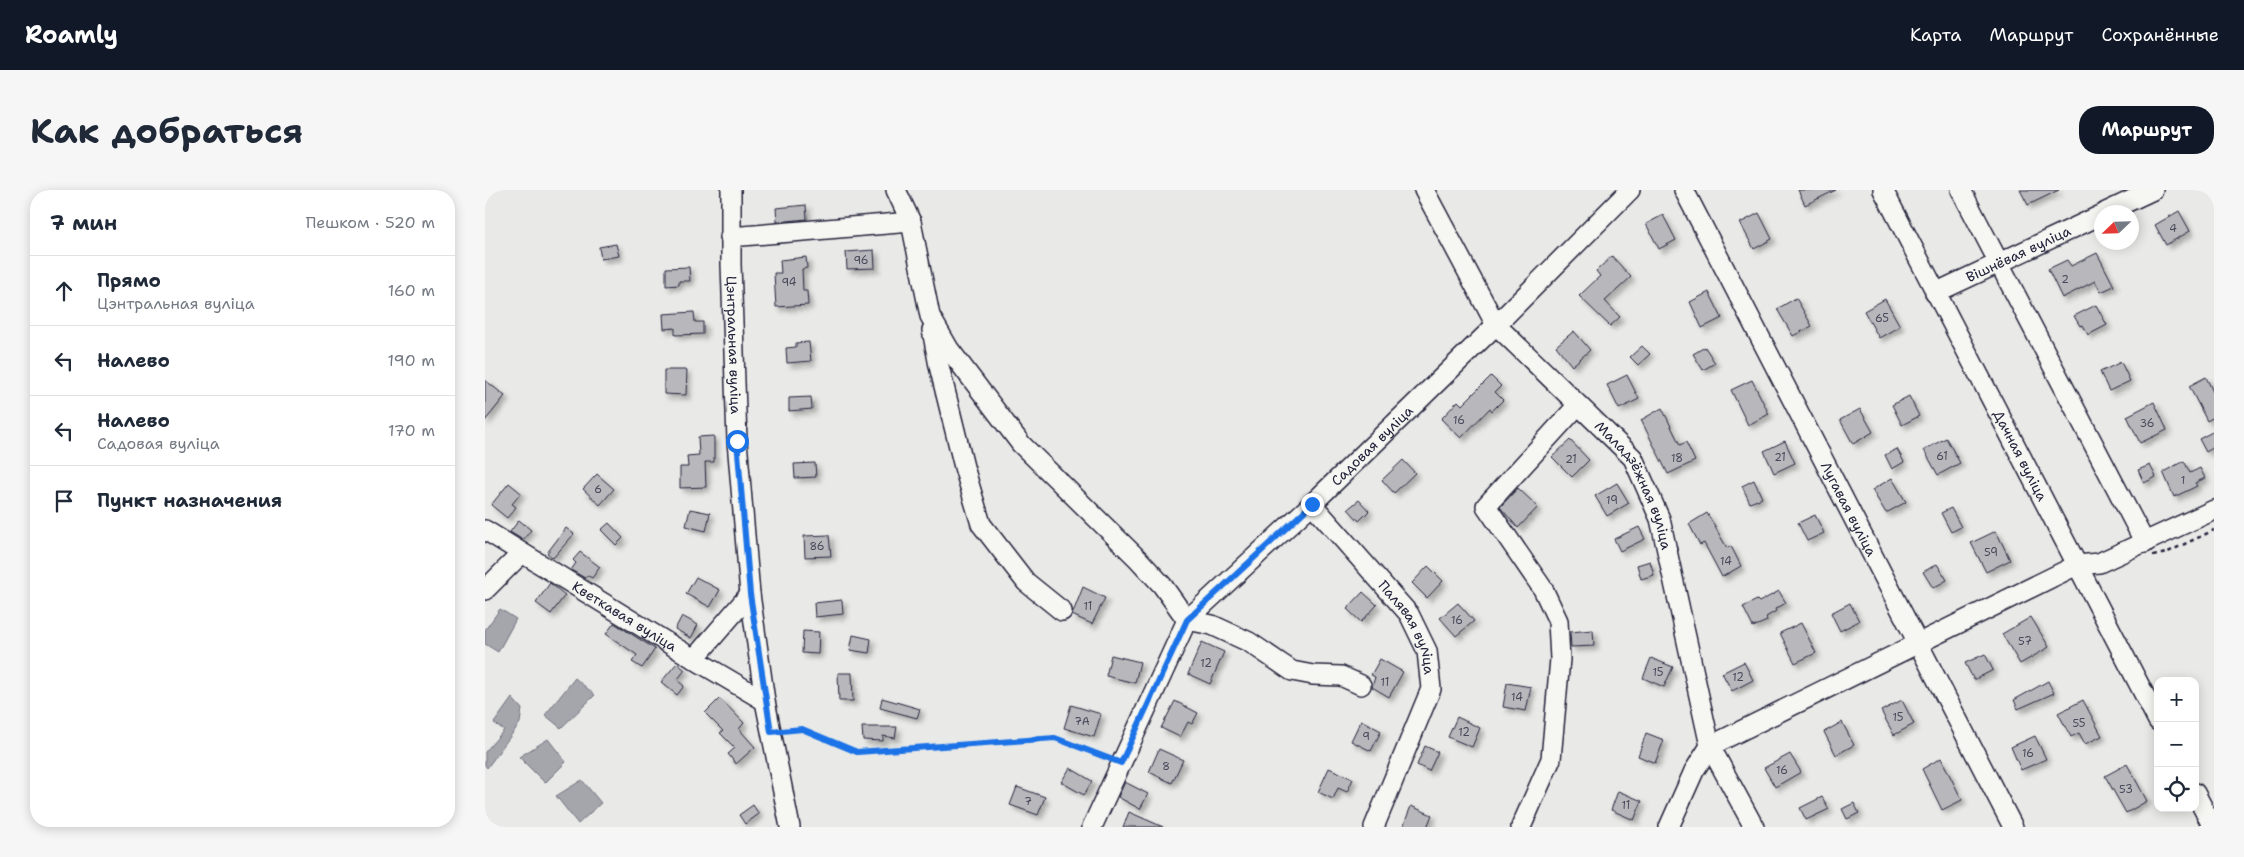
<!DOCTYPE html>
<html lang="ru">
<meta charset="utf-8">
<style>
:root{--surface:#fff;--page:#f6f6f7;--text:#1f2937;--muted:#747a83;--line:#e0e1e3;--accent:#111827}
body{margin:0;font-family:"Shantell Sans",sans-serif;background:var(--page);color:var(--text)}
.controls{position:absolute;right:15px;bottom:15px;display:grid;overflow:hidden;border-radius:10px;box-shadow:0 2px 12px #0003}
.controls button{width:45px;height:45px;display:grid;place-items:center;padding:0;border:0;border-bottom:1px solid var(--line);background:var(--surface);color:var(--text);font:25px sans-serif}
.compass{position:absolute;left:1609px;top:15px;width:45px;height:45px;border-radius:50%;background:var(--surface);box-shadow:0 2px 12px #0003;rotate:247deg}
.stop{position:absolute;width:15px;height:15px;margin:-11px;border:4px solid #1a73e8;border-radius:50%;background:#fff}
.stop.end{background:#1a73e8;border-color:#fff;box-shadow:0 1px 5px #0008}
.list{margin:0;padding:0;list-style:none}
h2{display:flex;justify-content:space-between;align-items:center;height:65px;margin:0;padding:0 20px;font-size:21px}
h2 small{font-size:16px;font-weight:400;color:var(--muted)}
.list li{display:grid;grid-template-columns:32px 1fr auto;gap:15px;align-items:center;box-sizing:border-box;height:70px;padding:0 20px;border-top:1px solid var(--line)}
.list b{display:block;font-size:19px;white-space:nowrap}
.list p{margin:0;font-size:16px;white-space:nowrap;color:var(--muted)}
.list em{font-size:16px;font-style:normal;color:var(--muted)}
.icon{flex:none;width:28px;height:28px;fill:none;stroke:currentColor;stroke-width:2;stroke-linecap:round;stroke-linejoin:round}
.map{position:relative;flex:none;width:1729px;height:637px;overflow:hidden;border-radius:20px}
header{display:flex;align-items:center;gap:30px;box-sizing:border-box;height:70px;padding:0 25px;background:var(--accent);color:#fff}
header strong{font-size:24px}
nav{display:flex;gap:28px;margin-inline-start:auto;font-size:18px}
.intro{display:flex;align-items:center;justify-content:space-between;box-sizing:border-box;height:120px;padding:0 30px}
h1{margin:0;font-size:35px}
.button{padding:12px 22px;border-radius:20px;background:var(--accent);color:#fff;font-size:18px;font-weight:700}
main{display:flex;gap:30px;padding:0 30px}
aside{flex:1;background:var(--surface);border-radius:20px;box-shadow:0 2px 12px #0003}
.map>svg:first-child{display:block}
.water{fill:#a5a5ac;stroke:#71717f}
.building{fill:#b8b8bc;stroke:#22223b;filter:url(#shadow)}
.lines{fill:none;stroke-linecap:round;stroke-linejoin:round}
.minor-casing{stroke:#22223b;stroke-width:22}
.path{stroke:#22223b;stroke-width:2.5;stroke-dasharray:4 4;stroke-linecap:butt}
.minor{stroke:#f6f6f2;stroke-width:19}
.route{stroke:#1a73e8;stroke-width:6}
.labels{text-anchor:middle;stroke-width:4;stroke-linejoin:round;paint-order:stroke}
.number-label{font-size:11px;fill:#48485b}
.street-label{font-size:14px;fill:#22223b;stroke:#f6f6f2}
</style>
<header>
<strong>Roamly</strong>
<nav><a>Карта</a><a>Маршрут</a><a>Сохранённые</a></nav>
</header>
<div class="intro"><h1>Как добраться</h1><a class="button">Маршрут</a></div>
<main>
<aside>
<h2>7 мин<small>Пешком · 520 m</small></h2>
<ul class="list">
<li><svg class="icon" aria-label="ahead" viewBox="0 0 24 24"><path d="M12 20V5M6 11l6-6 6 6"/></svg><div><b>Прямо</b><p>Цэнтральная вуліца</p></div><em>160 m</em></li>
<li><svg class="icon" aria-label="left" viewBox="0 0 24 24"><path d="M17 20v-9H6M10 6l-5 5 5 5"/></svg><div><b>Налево</b></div><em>190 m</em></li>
<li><svg class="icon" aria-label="left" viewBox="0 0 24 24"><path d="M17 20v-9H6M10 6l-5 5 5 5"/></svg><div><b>Налево</b><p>Садовая вуліца</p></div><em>170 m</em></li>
<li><svg class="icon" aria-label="arrive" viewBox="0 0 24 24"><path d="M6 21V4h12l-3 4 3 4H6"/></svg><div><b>Пункт назначения</b></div></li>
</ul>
</aside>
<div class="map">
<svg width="1729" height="637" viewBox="0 0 1729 637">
<defs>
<filter id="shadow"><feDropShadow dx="4" dy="4" stdDeviation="2.5" flood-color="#0004"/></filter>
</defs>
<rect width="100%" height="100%" fill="#e9e9e7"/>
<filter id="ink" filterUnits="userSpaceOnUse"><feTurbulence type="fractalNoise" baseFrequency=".02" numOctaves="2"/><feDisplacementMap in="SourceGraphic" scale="10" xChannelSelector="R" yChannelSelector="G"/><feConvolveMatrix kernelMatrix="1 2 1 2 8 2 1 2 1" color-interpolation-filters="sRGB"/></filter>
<g filter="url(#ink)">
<!-- water -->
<path class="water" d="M15,419L31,429L13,462L0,454V440Z
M90,488L110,505L76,538L60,525Z
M27,508L37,519L35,533L2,578L0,575V562L19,540L9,533Z
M63,549L81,572L60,593L34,567Z
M97,590L116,613L93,634L71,606Z"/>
<!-- building -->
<path class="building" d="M1313,0H1351L1320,15Z
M1535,0H1574L1543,15Z
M321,15L322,29L292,32L291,18Z
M1694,21L1705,41L1681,55L1670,35Z
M1274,23L1287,49L1269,59L1255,33Z
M1178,25L1191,50L1174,59L1161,34Z
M131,54L134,66L116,69L114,57Z
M389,60L390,78L362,79L361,62Z
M1612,63L1629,96L1616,102L1610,91L1577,108L1563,79L1582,70L1586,76Z
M1127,66L1146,87L1120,111L1135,127L1125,136L1094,106L1115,86L1111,81Z
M321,67L322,78L317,79L318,101H322L323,115L291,117L289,83H296L295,70Z
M204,77L205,91H194V95L181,96V78Z
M1224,102L1237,128L1217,138L1205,112Z
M1311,108L1327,136L1308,146L1292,119Z
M1400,109L1415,136L1394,148L1379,121Z
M1611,115L1622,135L1603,145L1598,135L1595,136L1589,126Z
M209,122L210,132H218V144L190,145V138L179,139L178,124Z
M1089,141L1105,160L1087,176L1071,156Z
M324,152L326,171L302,173L301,158L311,157V153Z
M1157,156L1165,164L1153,175L1145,167Z
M1220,157L1230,173L1218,180L1208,164Z
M1636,172L1645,191L1624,201L1615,182Z
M179,180H202L201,205L179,204Z
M1142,185L1154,209L1134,219L1122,195Z
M1006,186L1016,196L1010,202L1018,210L1007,221L1005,218L976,248L956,229L973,211L977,215Z
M1721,187L1729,204V227L1722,231L1704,196Z
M0,190L20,206L0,231Z
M1267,190L1284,224L1263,235L1246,200Z
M1424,206L1434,226L1417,235L1407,215Z
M326,207L327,219L304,221V208Z
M1669,212L1682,240L1655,253L1642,226Z
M1177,218L1195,255L1201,252L1210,271L1183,284L1156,230Z
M1375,219L1388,242L1368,254L1355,230Z
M1729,241V257L1721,262L1714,249Z
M229,246V272H220L221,297L195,298V277H203L202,266L214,265L213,247Z
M1461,248L1475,273L1453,285L1439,260Z
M1085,250L1104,270L1087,287L1067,267Z
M1300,251L1310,273L1289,283L1279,261Z
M1412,259L1419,272L1407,279L1400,265Z
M918,270L930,283L909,303L897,290Z
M1699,271L1705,283L1715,278L1720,288L1710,293L1712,296L1689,307L1678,282Z
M330,273L331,287L310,288L309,274Z
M1665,275L1671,287L1659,293L1653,280Z
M112,284L129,299L115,315L98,299Z
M1407,288L1421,312L1401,323L1387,300Z
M1269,290L1277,308L1265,313L1257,296Z
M24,293L36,303L27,314L31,317L22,328L6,315Z
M1132,293L1144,313L1122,326L1110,306Z
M1033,298L1053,317L1033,338L1015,317Z
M874,310L884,321L874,331L863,319Z
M1466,318L1476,337L1466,342L1456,323Z
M205,319L225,323L221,341L201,336Z
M1222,323L1242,358L1246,356L1256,376L1237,387L1219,353L1215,355L1204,334Z
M1330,325L1339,343L1322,351L1313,333Z
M34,330L46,340L38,350L25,342Z
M124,333L138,348L131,355L116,340Z
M1154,337L1160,349L1135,361L1129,349Z
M81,338L89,344L68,368L62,363Z
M1511,341L1525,370L1501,382L1486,353Z
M344,345L346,366L320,367L319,346Z
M95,362L115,377L107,388L102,385L100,388L86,380L91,373L88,370Z
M1165,371L1169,385L1156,389L1152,375Z
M1452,374L1462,390L1448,398L1438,382Z
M943,376L958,391L942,408L927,393Z
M211,387L235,400L225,417L201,404Z
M65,393L80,405L66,424L51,413Z
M598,397L620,408L607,434L587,425Z
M1294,401L1301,413L1290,419L1291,421L1281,427L1282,431L1268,437L1258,417L1272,410L1274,412Z
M878,402L892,415L876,432L862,419Z
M357,410L358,424L330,427L329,413Z
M973,413L989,431L971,446L955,428Z
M1365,413L1374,431L1355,441L1346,423Z
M197,426L213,435L206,448L190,439Z
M1546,427L1564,457L1535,474L1517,444Z
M129,433L170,459L157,478L147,472L152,465L121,444Z
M1316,433L1331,463L1310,473L1295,443Z
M1108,440L1109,456L1086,457L1085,442Z
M318,441L334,442L333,464L317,463Z
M368,445L386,449L384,463L365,460Z
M717,452L739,462L725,494L703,484Z
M1500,464L1508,480L1489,490L1480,473Z
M626,465L655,472L650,493L621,486Z
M1166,468L1188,477L1179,497L1158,488Z
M895,469L918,482L904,507L887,497L890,487L886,485Z
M1259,472L1268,490L1247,501L1237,483Z
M192,473L200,480L192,490L199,496L192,505L176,492Z
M353,483H367L368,511H354Z
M1563,491L1569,503L1533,519L1529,510Z
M1022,493L1046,497L1041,521L1018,517Z
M235,508L259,533L254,539L270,557L251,574L243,564L250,558L235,543L238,541L220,523Z
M397,508L435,519L432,528L395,518Z
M1417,510L1429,534L1409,545L1396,521Z
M1598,510L1617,546L1600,554L1594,543L1586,547L1573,523Z
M690,511L713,523L707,534L703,532L695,547L676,538Z
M586,515L616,524L609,547L579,538Z
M972,527L995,538L987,557L963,547Z
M876,530L896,541L886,561L866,551Z
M1357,532L1369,555L1351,565L1339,542Z
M377,537H412L410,548L398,546V551L378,550Z
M1161,543L1179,550L1170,573L1153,566Z
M1550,546L1561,569L1536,580L1526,557Z
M940,556L953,562L944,581L932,575Z
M674,559L698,570L687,593L664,582Z
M1305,564L1316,582L1290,597L1279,578Z
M1456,568L1477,610L1457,620L1437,579Z
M1642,574L1662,611L1641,623L1620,586Z
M585,578L607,591L599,605L576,592Z
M844,578L868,589L862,602L853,598L848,609L833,602Z
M640,592L663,604L655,619L633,607Z
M532,597L560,607L553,625L525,615Z
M1133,601L1157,611L1149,630L1126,620Z
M1337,607L1344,619L1321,630L1315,618Z
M1369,613L1374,623L1362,629L1357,619Z
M268,615L274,624L260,634L254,625Z
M926,616L947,625L942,637H918Z
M644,622L678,637H638Z"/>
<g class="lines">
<defs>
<g id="minor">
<path id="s1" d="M246,0V74L252,251L265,404L280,511L305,637"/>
<path d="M411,0L426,32L445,126L464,159L536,254L653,369L677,395L702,430L727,435L764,452L807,481L828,485L856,486L876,495"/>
<path id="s2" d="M939,0L1011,135L1148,268L1175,329L1225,556L1209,581L1184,637"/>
<path id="s3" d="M1199,0L1528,637"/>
<path id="s4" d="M1398,0L1673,531"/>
<path d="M1476,0L1660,353"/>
<path d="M1621,22L1668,0"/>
<path d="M245,47L426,32"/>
<path id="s5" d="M1450,103L1616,25"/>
<path d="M447,140L454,176L479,277L496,334L541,392L577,421"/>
<path id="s6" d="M827,314L924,424L942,461L946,499L889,637"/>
<path id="s7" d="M0,340L209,469L280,511"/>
<path d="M0,400L36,364"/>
<path d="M209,469L265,404"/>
<path d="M1710,603L1728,637"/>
<path id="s8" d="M607,637L702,430L827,314L1011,135L1145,0"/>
<path d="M1036,637L1066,569L1075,469L1073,431L1058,399L1001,316L1093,215"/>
<path d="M1269,637L1225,556L1592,375L1614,373L1729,320"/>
</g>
</defs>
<!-- minor casing -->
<use href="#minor" class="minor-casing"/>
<!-- path -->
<path class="path" d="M1668,366L1681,363L1729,340
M300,541L317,539L372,562L570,548L623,568"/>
<!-- minor -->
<use href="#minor" class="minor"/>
</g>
</g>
<g class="lines" filter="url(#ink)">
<!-- route -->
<path class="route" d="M252,251L265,404L286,542L317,539L372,562L570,548L636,573L702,430L827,314"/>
</g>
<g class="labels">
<!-- number labels -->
<g class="number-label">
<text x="1688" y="42">4</text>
<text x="376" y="74">96</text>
<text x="1580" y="93">2</text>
<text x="304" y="96">94</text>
<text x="1397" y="132">65</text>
<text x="974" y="234">16</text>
<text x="1662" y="237">36</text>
<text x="1457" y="270">61</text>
<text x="1295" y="271">21</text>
<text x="1192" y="272">18</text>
<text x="1086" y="273">21</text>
<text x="1698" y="294">1</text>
<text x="113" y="303">6</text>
<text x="1127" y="314">19</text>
<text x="332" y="360">86</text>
<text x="1506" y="366">59</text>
<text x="1241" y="375">14</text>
<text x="603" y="420">11</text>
<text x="972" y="434">16</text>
<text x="1540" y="455">57</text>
<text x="721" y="477">12</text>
<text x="1173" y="486">15</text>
<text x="1253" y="491">12</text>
<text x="900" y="496">11</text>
<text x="1032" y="511">14</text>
<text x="1413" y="531">15</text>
<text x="597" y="535">7А</text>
<text x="1594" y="537">55</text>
<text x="979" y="546">12</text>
<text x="881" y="550">9</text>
<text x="1543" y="567">16</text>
<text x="681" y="580">8</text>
<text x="1297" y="584">16</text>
<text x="1641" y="603">53</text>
<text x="543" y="615">7</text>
<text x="1141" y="619">11</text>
</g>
<!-- street labels -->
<g class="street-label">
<text dy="5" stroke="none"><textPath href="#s5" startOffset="92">Вішнёвая вуліца</textPath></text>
<text dy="5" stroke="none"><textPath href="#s1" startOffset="155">Цэнтральная вуліца</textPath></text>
<text dy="5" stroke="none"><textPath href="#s8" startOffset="482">Садовая вуліца</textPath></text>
<text dy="5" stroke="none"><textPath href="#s4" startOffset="299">Дачная вуліца</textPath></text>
<text dy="5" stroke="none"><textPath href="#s2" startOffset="368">Маладзёжная вуліца</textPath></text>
<text dy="5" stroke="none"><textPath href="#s3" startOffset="359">Лугавая вуліца</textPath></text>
<text dy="5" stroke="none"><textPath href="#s7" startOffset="164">Кветкавая вуліца</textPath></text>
<text dy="5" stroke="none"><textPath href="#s6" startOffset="158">Палявая вуліца</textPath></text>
</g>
</g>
</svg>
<div class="controls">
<button>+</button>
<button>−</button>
<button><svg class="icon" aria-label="locate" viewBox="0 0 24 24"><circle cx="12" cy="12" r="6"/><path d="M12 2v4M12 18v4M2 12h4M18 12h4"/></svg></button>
</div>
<svg class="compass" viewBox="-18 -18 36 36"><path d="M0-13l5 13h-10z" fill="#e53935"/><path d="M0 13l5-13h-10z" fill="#747a83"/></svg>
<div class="stop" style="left:252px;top:251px"></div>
<div class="stop end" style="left:827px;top:314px"></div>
</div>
</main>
